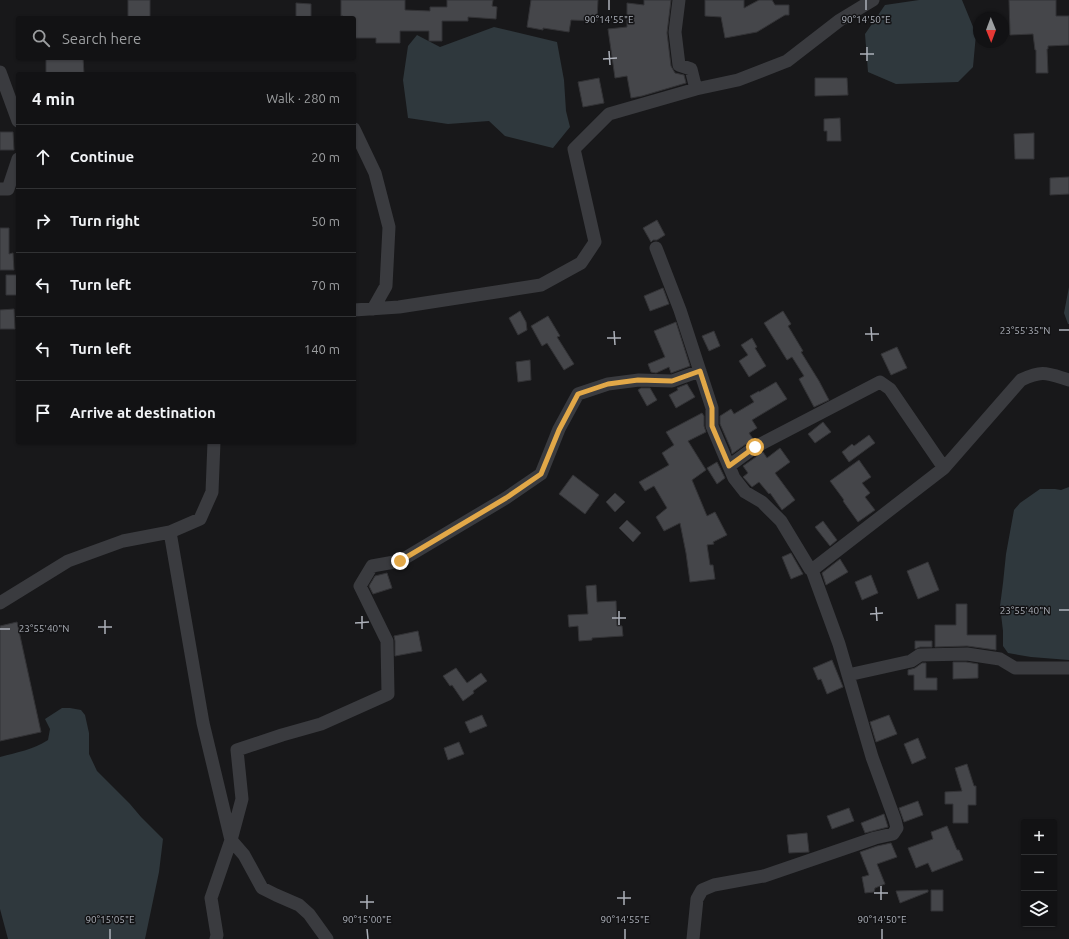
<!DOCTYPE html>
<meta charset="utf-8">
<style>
:root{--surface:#121214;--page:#1f2022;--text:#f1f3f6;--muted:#9c9ea0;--line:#313234}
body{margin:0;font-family:Ubuntu,sans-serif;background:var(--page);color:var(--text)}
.controls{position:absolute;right:12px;bottom:12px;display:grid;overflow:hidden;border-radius:4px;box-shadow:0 1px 3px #0004}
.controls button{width:36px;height:36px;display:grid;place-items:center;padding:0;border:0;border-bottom:1px solid var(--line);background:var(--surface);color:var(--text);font:20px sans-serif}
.compass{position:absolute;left:973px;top:12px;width:36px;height:36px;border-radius:50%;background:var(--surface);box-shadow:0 1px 3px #0004;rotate:179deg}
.stop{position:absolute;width:12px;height:12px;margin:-9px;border:3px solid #e2a848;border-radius:50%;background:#fff}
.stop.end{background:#e2a848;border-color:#fff;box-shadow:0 1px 4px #0008}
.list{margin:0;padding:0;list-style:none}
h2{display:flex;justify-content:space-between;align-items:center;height:52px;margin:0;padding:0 16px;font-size:17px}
h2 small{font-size:13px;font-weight:400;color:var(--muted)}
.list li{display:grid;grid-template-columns:26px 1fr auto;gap:12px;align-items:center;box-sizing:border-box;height:64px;padding:0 16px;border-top:1px solid var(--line)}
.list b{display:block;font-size:15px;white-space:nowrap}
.list em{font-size:13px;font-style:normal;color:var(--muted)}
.icon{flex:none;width:22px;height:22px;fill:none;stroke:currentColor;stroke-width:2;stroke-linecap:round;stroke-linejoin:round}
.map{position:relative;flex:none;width:1069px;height:939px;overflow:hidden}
.search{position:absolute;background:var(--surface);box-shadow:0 1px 3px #0004;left:16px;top:16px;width:340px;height:44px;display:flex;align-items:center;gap:10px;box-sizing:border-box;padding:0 14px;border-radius:4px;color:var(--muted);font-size:15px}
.panel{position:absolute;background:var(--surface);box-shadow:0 1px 3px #0004;left:16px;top:72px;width:340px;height:372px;border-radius:4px}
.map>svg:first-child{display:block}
.water{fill:#2f383d}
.building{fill:#45464a;stroke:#333336}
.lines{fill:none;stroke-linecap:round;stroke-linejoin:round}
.street{stroke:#3a3b3f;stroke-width:13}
.route{stroke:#e2a848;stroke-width:5}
.ticks{fill:none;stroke:#acb0b9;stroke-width:1.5}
.ticks-label{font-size:10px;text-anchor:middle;fill:#acb0b9;stroke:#131315;stroke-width:3;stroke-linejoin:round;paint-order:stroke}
</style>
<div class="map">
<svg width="1069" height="939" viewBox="0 0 1069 939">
<rect width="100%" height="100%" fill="#18181a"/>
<!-- water -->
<path class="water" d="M919,0H962L976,34L973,67L958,82L896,84L868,72L865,34L885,5Z
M494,27L557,42L564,80L566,111L570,127L553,148L505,136L489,121L448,124L408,118L403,80L408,46L417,35L440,47Z
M1069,287V324H1068L1064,313Z
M1069,487V660L1031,657L1008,653L1003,646V631L1000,606L1003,583L1006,554L1014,510L1020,503L1040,489H1055L1061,490Z
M62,708H70L81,710L85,715L89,733V754L97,771L130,804L141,817L163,839L159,872L145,939H8L0,909V757C18,752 32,750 48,740L50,729L45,719Z"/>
<!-- building -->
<path class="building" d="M128,0H150V18H128Z
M341,0H405V10L430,11V7H447V0H493L492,6L497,7L496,19L468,17V21H442V41H429V31H400V43H376V38H354V18H343V16H341Z
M531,0H598L597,21L571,20L569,32L543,28V30L527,27Z
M644,0H671L667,33L671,66L675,73L684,75L686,83L642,96L631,98L627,76L615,78L608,29L627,27V3L644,5Z
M705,0H744V8L759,0H772L775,5H789V15H785L757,32L725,38L721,17L705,16Z
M1009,0H1056V16H1069V45L1048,46V49H1047L1048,73H1036V50H1035L1033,34L1010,35Z
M296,3L311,4V18H296Z
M46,58H83L84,74H46Z
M599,78L604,103L583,107L578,82Z
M815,78H847L848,95L815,96Z
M840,118L841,141H827V131H824V119Z
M0,132H13L14,150H0Z
M1034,133V159H1015L1014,134Z
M1069,177V194L1050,195V178Z
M657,220L665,235L657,240H653L651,242L643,228Z
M0,228H9V254L13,253L14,270H0Z
M6,275H18V295H6Z
M663,288L669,304L650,311L644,296Z
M14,309L15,329H0V310Z
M520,311L526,322L527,330L518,335L509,318Z
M783,311L791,324L788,326L803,351L801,352L819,381L829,400L814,407L799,379L804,376L792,357L787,360L764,323Z
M548,316L560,336L557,337L574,364L564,370L547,343L542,346L531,326Z
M676,322L690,366L671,373L669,367L656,373L651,372L648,364L665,357L654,331Z
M714,331L720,346L709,351L702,336Z
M752,338L757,347L755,348L766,366L749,377L739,361L748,355L741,345Z
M897,347L907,368L891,375L881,354Z
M530,360L531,380L518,382L516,362Z
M776,382L787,399L752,420L757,428L749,433L753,439L732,454L731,449L720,424V416L731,409L734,414L754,402L750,396L759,391V392Z
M687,384L695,397L676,408L669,395L678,390L677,388Z
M641,388H650L657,400L647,406L638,390Z
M702,413L704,416V426L706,432L688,441L706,470L692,480L707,516L715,512L727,535L713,542L714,544L707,545L710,565H713L715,579L690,582L686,553L680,523L664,531L656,517L667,508L654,486L645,491L639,482L669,465L662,453L674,445L666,432Z
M823,422L831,432L815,443L808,434Z
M869,435L875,443L849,462L842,452L852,444L854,446Z
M780,448L790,462L775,473L795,500L782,510L770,493L769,494L759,482L752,487L743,477L748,473L743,466L763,452L767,458Z
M859,460L871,477L862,483L870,493L865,497L875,510L858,522L843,501L844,500L830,481Z
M717,462L725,478L717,484L707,468Z
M573,475L599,495L585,514L559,494Z
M615,493L625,502L615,512L606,502Z
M627,520L641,533L633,542L619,528Z
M823,521L837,540L830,546L815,527Z
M791,553L803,574L791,579L782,557Z
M840,559L848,572L826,585L822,573Z
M928,562L939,590L918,599L907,571Z
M387,573L392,588L373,594L369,586L375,576Z
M871,575L878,593L862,600L855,582Z
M596,585L597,602L616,601L617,626H622L623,636L592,638V640L579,641L578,626L569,627L568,615L588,614L586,586Z
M956,604H967V635H996V650L967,646L935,647V625H956Z
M17,622L41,732L0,741V626Z
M418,631L422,651L395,656V641L394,636Z
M915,641H932V647H920L915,649Z
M832,660L843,687L827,694L821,679L818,680L813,668Z
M953,662H966L978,664V678L953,679Z
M922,663H926V678H937V690H914V675H908V670L915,668Z
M456,668L467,683L481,673L487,681L473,691L474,693L463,701L452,685L450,686L443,676Z
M482,715L487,726L470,733L465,722Z
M889,715L897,734L876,742L870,722Z
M918,738L926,758L912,764L904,744Z
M459,742L464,754L448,760L444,748Z
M967,764L974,786H976V805H968V823H953V804H945V792L962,791L955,768Z
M918,801L923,815L904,822L899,808Z
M849,808L854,821L832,829L827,816Z
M884,814L888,827L865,833L861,823Z
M947,826L957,850H959L963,860L932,872L928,863L916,868L908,848L933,839L931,832Z
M807,833L809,852L789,853L787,835Z
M891,843L897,857L877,864L885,884L875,888L874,892L865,893L862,877L869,875L860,852L877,846Z
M928,890V892L900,903L896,891Z
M931,890H943V911H931Z"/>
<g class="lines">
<!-- street -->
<path class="street" d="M679,0L675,32L679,65L691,69L696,89
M0,72L18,121
M354,129L375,173L389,227L386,286L373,309
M0,189H8L18,159
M656,248L680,310L712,408V426L734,478L745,492L762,502L781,521L810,569L812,570L839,644L872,757L895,820L897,828L893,834L875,838L764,876L714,885L702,890L697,899L693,939
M354,310L399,307L541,285L581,263L595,242L574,149L609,114L696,89L738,80L787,61L840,20L873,0
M729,466L755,447L880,382L890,389L944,468
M170,532L203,723L231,840L211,898L217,935L216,939
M812,570L944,468L1021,380C1043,370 1046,373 1069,380
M0,603L68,561L123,541L170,532L200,519L212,492L214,442
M848,675L911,661L920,655L967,654L1000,659L1015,668H1069
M327,939L309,914L299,905L276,895L262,888L244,855L231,840L242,799L237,750L282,735L321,724L388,694L387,641L360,586L372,566L400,561L506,498L541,474L559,429L578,394L608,384L639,380L672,381L700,371"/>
</g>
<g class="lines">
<!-- route -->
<path class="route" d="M400,561L506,498L541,474L559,430L578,394L608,384L638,380L672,381L700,371L712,408V426L729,466L755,447"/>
</g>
<!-- ticks -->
<path class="ticks" d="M609,0V10M866,0V10M867,47V61M609,51L610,65M860,54H874M603,59L617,58M871,327L872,341M1059,330H1069M614,331L615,345M865,334H879M607,338H621M876,607L877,621M1059,610H1069M619,611V625M870,614L883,613M362,616V629M612,618H626M105,620V634M355,623L369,622M98,627H112M0,629H10M881,886V900M624,891V905M874,893H888M367,895V909M617,898H631M360,902H374M110,929V939M367,929L368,939M625,929V939M882,929V939"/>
<g class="ticks-label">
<text x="609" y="23">90°14'55"E</text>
<text x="866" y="23">90°14'50"E</text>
<text x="1025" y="334">23°55'35"N</text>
<text x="1025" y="614">23°55'40"N</text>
<text x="44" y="632">23°55'40"N</text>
<text x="110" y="923">90°15'05"E</text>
<text x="367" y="923">90°15'00"E</text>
<text x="625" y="923">90°14'55"E</text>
<text x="882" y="923">90°14'50"E</text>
</g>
</svg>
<div class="controls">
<button>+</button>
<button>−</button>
<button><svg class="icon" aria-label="layers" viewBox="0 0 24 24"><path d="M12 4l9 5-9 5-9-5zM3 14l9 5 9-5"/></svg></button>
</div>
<svg class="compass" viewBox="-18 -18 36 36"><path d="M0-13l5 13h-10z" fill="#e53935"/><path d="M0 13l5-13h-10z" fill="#9c9ea0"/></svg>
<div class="stop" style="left:755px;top:447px"></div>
<div class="stop end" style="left:400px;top:561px"></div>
<div class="search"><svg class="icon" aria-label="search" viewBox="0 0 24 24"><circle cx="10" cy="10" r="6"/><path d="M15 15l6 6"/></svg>Search here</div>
<section class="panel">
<h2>4 min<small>Walk · 280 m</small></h2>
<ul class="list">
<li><svg class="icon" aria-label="ahead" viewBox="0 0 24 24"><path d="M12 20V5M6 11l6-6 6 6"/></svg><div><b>Continue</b></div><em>20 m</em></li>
<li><svg class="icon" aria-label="right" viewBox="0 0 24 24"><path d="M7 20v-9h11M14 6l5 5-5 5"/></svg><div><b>Turn right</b></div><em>50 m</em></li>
<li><svg class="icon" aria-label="left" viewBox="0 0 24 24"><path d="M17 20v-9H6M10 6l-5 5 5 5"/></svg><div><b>Turn left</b></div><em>70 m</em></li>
<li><svg class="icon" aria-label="left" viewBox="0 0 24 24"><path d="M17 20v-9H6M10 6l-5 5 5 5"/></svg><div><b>Turn left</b></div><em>140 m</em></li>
<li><svg class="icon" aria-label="arrive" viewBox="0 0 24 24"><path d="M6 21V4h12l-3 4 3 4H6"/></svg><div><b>Arrive at destination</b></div></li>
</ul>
</section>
</div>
